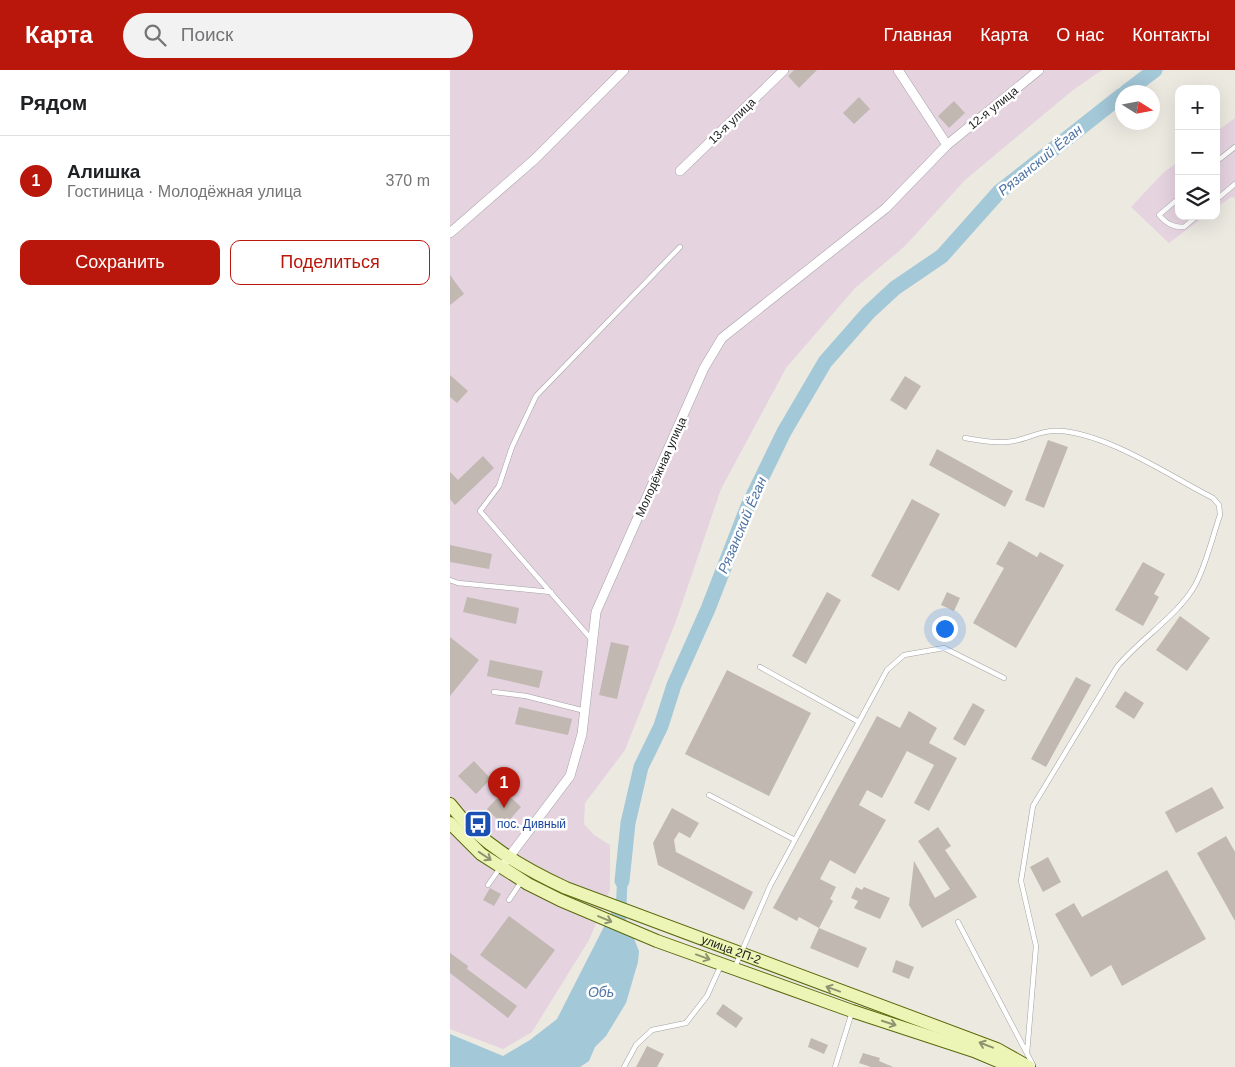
<!DOCTYPE html>
<html lang="ru">
<meta charset="utf-8">
<style>
:root{--surface:#fff;--page:#f2f2f2;--text:#202124;--muted:#757577;--line:#e0e0e0;--accent:#ba170c}
body{margin:0;font-family:Arial,sans-serif;background:var(--page);color:var(--text)}
.controls{position:absolute;right:15px;top:15px;display:grid;overflow:hidden;border-radius:10px;box-shadow:0 5px 20px #0002}
.controls button{width:45px;height:45px;display:grid;place-items:center;padding:0;border:0;border-bottom:1px solid var(--line);background:var(--surface);color:var(--text);font:25px sans-serif}
.compass{position:absolute;left:665px;top:15px;width:45px;height:45px;border-radius:50%;background:var(--surface);box-shadow:0 5px 20px #0002;rotate:101deg}
.you{position:absolute;left:494px;top:558px;width:18px;height:18px;margin:-12px;border:4px solid #fff;border-radius:50%;background:#1a73e8;box-shadow:0 0 0 8px #1a73e833}
.badge{display:grid;place-items:center;width:32px;height:32px;border-radius:50%;background:var(--accent);color:#fff;font-size:16px;font-weight:700}
.pin{position:absolute;translate:-50% -41px;filter:drop-shadow(0 1px 2px #0008)}
.pin::after{content:'';position:absolute;top:26px;width:18px;height:15px;background:inherit;clip-path:polygon(0 0,100% 0,50% 100%)}
.list{margin:0;padding:0;list-style:none}
h2{display:flex;justify-content:space-between;align-items:center;height:65px;margin:0;padding:0 20px;font-size:21px}
h2 small{font-size:16px;font-weight:400;color:var(--muted)}
.list li{display:grid;grid-template-columns:32px 1fr auto;gap:15px;align-items:center;box-sizing:border-box;height:90px;padding:0 20px;border-top:1px solid var(--line)}
.list b{display:block;font-size:19px;white-space:nowrap}
.list p{margin:0;font-size:16px;white-space:nowrap;color:var(--muted)}
.list em{font-size:16px;font-style:normal;color:var(--muted)}
.actions{display:flex;gap:10px;padding:15px 20px}
.actions a{flex:1;padding:11px 0;border:1px solid var(--accent);border-radius:10px;text-align:center;font-size:18px;color:var(--accent)}
.actions .main{background:var(--accent);color:#fff}
.icon{flex:none;width:28px;height:28px;fill:none;stroke:currentColor;stroke-width:2;stroke-linecap:round;stroke-linejoin:round}
.map{position:relative;flex:none;width:785px;height:997px;overflow:hidden}
header{display:flex;align-items:center;gap:30px;box-sizing:border-box;height:70px;padding:0 25px;background:var(--accent);color:#fff}
header strong{font-size:24px}
nav{display:flex;gap:28px;margin-inline-start:auto;font-size:18px}
.search{width:350px;height:45px;background:var(--page);display:flex;align-items:center;gap:12px;box-sizing:border-box;padding:0 18px;border-radius:28px;color:var(--muted);font-size:19px}
main{display:flex}
aside{flex:1;background:var(--surface)}
.map>svg:first-child{display:block}
.industrial{fill:#e5d3e0}
.water{fill:#a3c8d8}
.lines{fill:none;stroke-linecap:round;stroke-linejoin:round}
.river{stroke:#a3c8d8;stroke-width:15}
.building{fill:#c0b8b1}
.lane-casing{stroke:#a2a2a2;stroke-width:5.5}
.street-casing{stroke:#a2a2a2;stroke-width:10}
.secondary-casing{stroke:#59690b;stroke-width:14}
.lane{stroke:#fff;stroke-width:4.5}
.street{stroke:#fff;stroke-width:9}
.secondary{stroke:#edf5b6;stroke-width:12}
.oneway{stroke:#8e9370}
.labels{text-anchor:middle;stroke-width:5;stroke-linejoin:round;paint-order:stroke}
.street-label{font-size:12px;fill:#1b1b1b;stroke:#fff}
.transit-label{font-size:12px;fill:#164399;stroke:#fff;text-anchor:start}
.water-label{font-size:14px;font-style:italic;fill:#4e73a4;stroke:#fff}
</style>
<header>
<strong>Карта</strong>
<div class="search"><svg class="icon" aria-label="search" viewBox="0 0 24 24"><circle cx="10" cy="10" r="6"/><path d="M15 15l6 6"/></svg>Поиск</div>
<nav><a>Главная</a><a>Карта</a><a>О нас</a><a>Контакты</a></nav>
</header>
<main>
<aside>
<h2>Рядом<small></small></h2>
<ul class="list">
<li><span class="badge">1</span><div><b>Алишка</b><p>Гостиница · Молодёжная улица</p></div><em>370 m</em></li>
</ul>
<div class="actions"><a class="main">Сохранить</a><a>Поделиться</a></div>
</aside>
<div class="map">
<svg width="785" height="997" viewBox="0 0 785 997">
<rect width="100%" height="100%" fill="#ece9e1"/>
<!-- industrial -->
<path class="industrial" d="M0,0H652L623,20L515,110L455,176L405,218L336,298L271,419L226,551L175,680L135,733L134,754L144,765L160,775V820L139,870L82,962L53,979L0,959Z
M785,48V128L781,127L766,138V62Z
M729,91V146H755L719,173L681,137L713,103Z"/>
<!-- water -->
<path class="water" d="M168,792L178,795L176,849L189,881L188,892L176,933L156,966L145,977L139,991L130,997H0V964L53,986L80,970L107,949L166,833Z"/>
<g class="lines">
<!-- river -->
<path class="river" d="M676,22L705,0
M172,811L178,753L191,697L211,656L224,615L258,539L298,436L334,362L375,292L418,243L445,218L492,186L549,122L672,25"/>
</g>
<!-- building -->
<path class="building" d="M344,0H367L349,18L338,6Z
M409,27L420,39L404,54L393,43Z
M504,31L515,43L499,58L488,46Z
M0,205L14,224L0,235Z
M0,305L18,321L7,333L0,327Z
M455,306L471,316L456,340L440,330Z
M598,370L618,377L594,438L575,430Z
M487,379L563,421L555,437L479,395Z
M33,386L44,398L5,435L0,429V402L8,410Z
M462,429L490,444L449,521L421,506Z
M559,471L587,487L590,482L614,495L566,578L523,553L554,498L546,494Z
M0,475L42,484L39,499L0,492Z
M693,492L715,504L704,524L709,527L693,556L665,540Z
M377,522L391,530L356,594L342,586Z
M497,522L510,528L504,541L491,535Z
M17,527L69,538L66,554L13,542Z
M730,546L760,568L737,601L706,580Z
M0,567L29,590L0,626Z
M161,572L179,576L167,629L149,625Z
M40,590L93,601L89,618L37,606Z
M277,600L361,643L319,726L235,684Z
M626,607L641,615L596,697L581,689Z
M675,621L694,633L684,649L665,637Z
M523,633L535,640L515,676L503,669Z
M69,637L122,649L118,665L65,654Z
M459,641L487,658L479,673L507,688L479,741L464,733L484,695L457,681L432,728L417,720L409,735L436,750L405,804L380,790L370,809L386,817L380,829L383,831L369,858L417,878L408,898L360,878L369,858L349,847L347,851L323,838L427,646L450,658Z
M24,691L41,709L26,724L8,706Z
M762,717L774,738L726,763L715,742Z
M54,721L71,737L54,756L37,739Z
M222,738L249,753L240,768L229,762L224,770L226,782L303,822L294,840L208,795L203,773Z
M488,757L501,776L495,780L527,827L472,858L459,835L464,791L485,828L500,819L468,771Z
M776,766L785,782V851L747,783Z
M598,787L611,812L593,822L580,797Z
M717,800L756,869L672,916L661,895L641,907L605,844L624,833L632,847Z
M406,817L412,820L414,817L440,828L430,849L404,838L408,831L401,828Z
M40,818L51,824L44,836L33,830Z
M59,846L105,880L76,919L30,885Z
M0,883L18,896L17,899L67,936L58,948L0,903Z
M446,890L464,897L459,909L442,902Z
M273,934L293,948L286,958L266,944Z
M361,968L378,975L374,984L358,977Z
M197,976L214,984L207,997H186Z
M413,983L430,988L429,991L443,997H421L409,993Z"/>
<g class="lines">
<defs>
<path id="lane" d="M766,92L785,77
M729,128L709,145C717,154 723,157 734,157L747,146
M766,130L785,114
M515,368C532,371 548,374 564,371C582,367 594,359 613,361C663,367 718,405 763,428L769,435L770,445C763,465 755,499 744,517C727,546 689,570 667,597L583,736L571,811L586,876L577,983
M0,510L8,513L101,522
M142,570L30,441L49,416L62,377L86,326L230,177
M310,597L409,652
M44,622L76,626L135,641
M259,725L345,770
M38,815L50,798
M59,830L71,812
M508,852L583,995
M285,897L320,816L437,600L454,585L494,578L554,608
M174,997L186,975L202,960L236,953L257,926L271,895
M385,997L402,942"/>
<path id="street" d="M448,0L497,75
M230,101L334,0
M0,163L85,89L174,0
M56,791L120,706L132,664L146,542L254,298L272,268L436,138L497,75L589,0"/>
<g id="secondary">
<path id="s1" d="M0,734C29,773 73,798 116,818L547,979L579,997"/>
<path d="M0,753L31,784L78,814L110,830L207,871L402,941L524,981L562,997"/>
</g>
</defs>
<!-- lane casing -->
<use href="#lane" class="lane-casing"/>
<!-- street casing -->
<use href="#street" class="street-casing"/>
<!-- secondary casing -->
<use href="#secondary" class="secondary-casing"/>
<!-- lane -->
<use href="#lane" class="lane"/>
<!-- street -->
<use href="#street" class="street"/>
<!-- secondary -->
<use href="#secondary" class="secondary"/>
</g>
<!-- one-way arrows -->
<defs><path id="oneway-shaft" d="M-6 0H5M1.5-3L5.5 0L1.5 3" fill="none" stroke-width="1.6" stroke-linecap="round" stroke-linejoin="round" transform="scale(1.25)"/></defs>
<g class="oneway">
<use href="#oneway-shaft" transform="translate(35 786) rotate(34)"/>
<use href="#oneway-shaft" transform="translate(155 849) rotate(23)"/>
<use href="#oneway-shaft" transform="translate(253 887) rotate(20)"/>
<use href="#oneway-shaft" transform="translate(383 919) rotate(-160)"/>
<use href="#oneway-shaft" transform="translate(439 953) rotate(18)"/>
<use href="#oneway-shaft" transform="translate(536 975) rotate(-159)"/>
</g>
<!-- icons -->
<defs>
<symbol id="bus-square" viewBox="-11 -11 22 22"><rect x="-9" y="-9" width="18" height="18" rx="4" fill="#1a4fb4" stroke="#fff"/><path d="M-5-6H5V4H4V6H2V4H-2V6H-4V4H-5ZM-3.5-4V0h7V-4ZM-3.5 1.2v1.5H-2V1.2ZM2 1.2v1.5H3.5V1.2Z" fill="#fff"/></symbol>
</defs>
<g fill-rule="evenodd">
<use href="#bus-square" x="12" y="738" width="32" height="32"/>
</g>
<g class="labels">
<!-- street labels -->
<g class="street-label">
<text transform="translate(543 38) rotate(-39)" y="4">12-я улица</text>
<text transform="translate(282 51) rotate(-44)" y="4">13-я улица</text>
<text transform="translate(211 397) rotate(-66)" y="4">Молодёжная улица</text>
<text dy="4" stroke="none"><textPath href="#s1" startOffset="321">улица 2П-2</textPath></text>
</g>
<!-- transit labels -->
<g class="transit-label">
<text x="47" y="758">пос. Дивный</text>
</g>
<!-- water labels -->
<g class="water-label">
<text transform="translate(590 90) rotate(-39)" y="5">Рязанский Ёган</text>
<text transform="translate(292 455) rotate(-67)" y="5">Рязанский Ёган</text>
<text x="151" y="927">Обь</text>
</g>
</g>
</svg>
<div class="controls">
<button>+</button>
<button>−</button>
<button><svg class="icon" aria-label="layers" viewBox="0 0 24 24"><path d="M12 4l9 5-9 5-9-5zM3 14l9 5 9-5"/></svg></button>
</div>
<svg class="compass" viewBox="-18 -18 36 36"><path d="M0-13l5 13h-10z" fill="#e53935"/><path d="M0 13l5-13h-10z" fill="#757577"/></svg>
<div class="you"></div>
<div class="pin badge" style="left:54px;top:738px">1</div>
</div>
</main>
